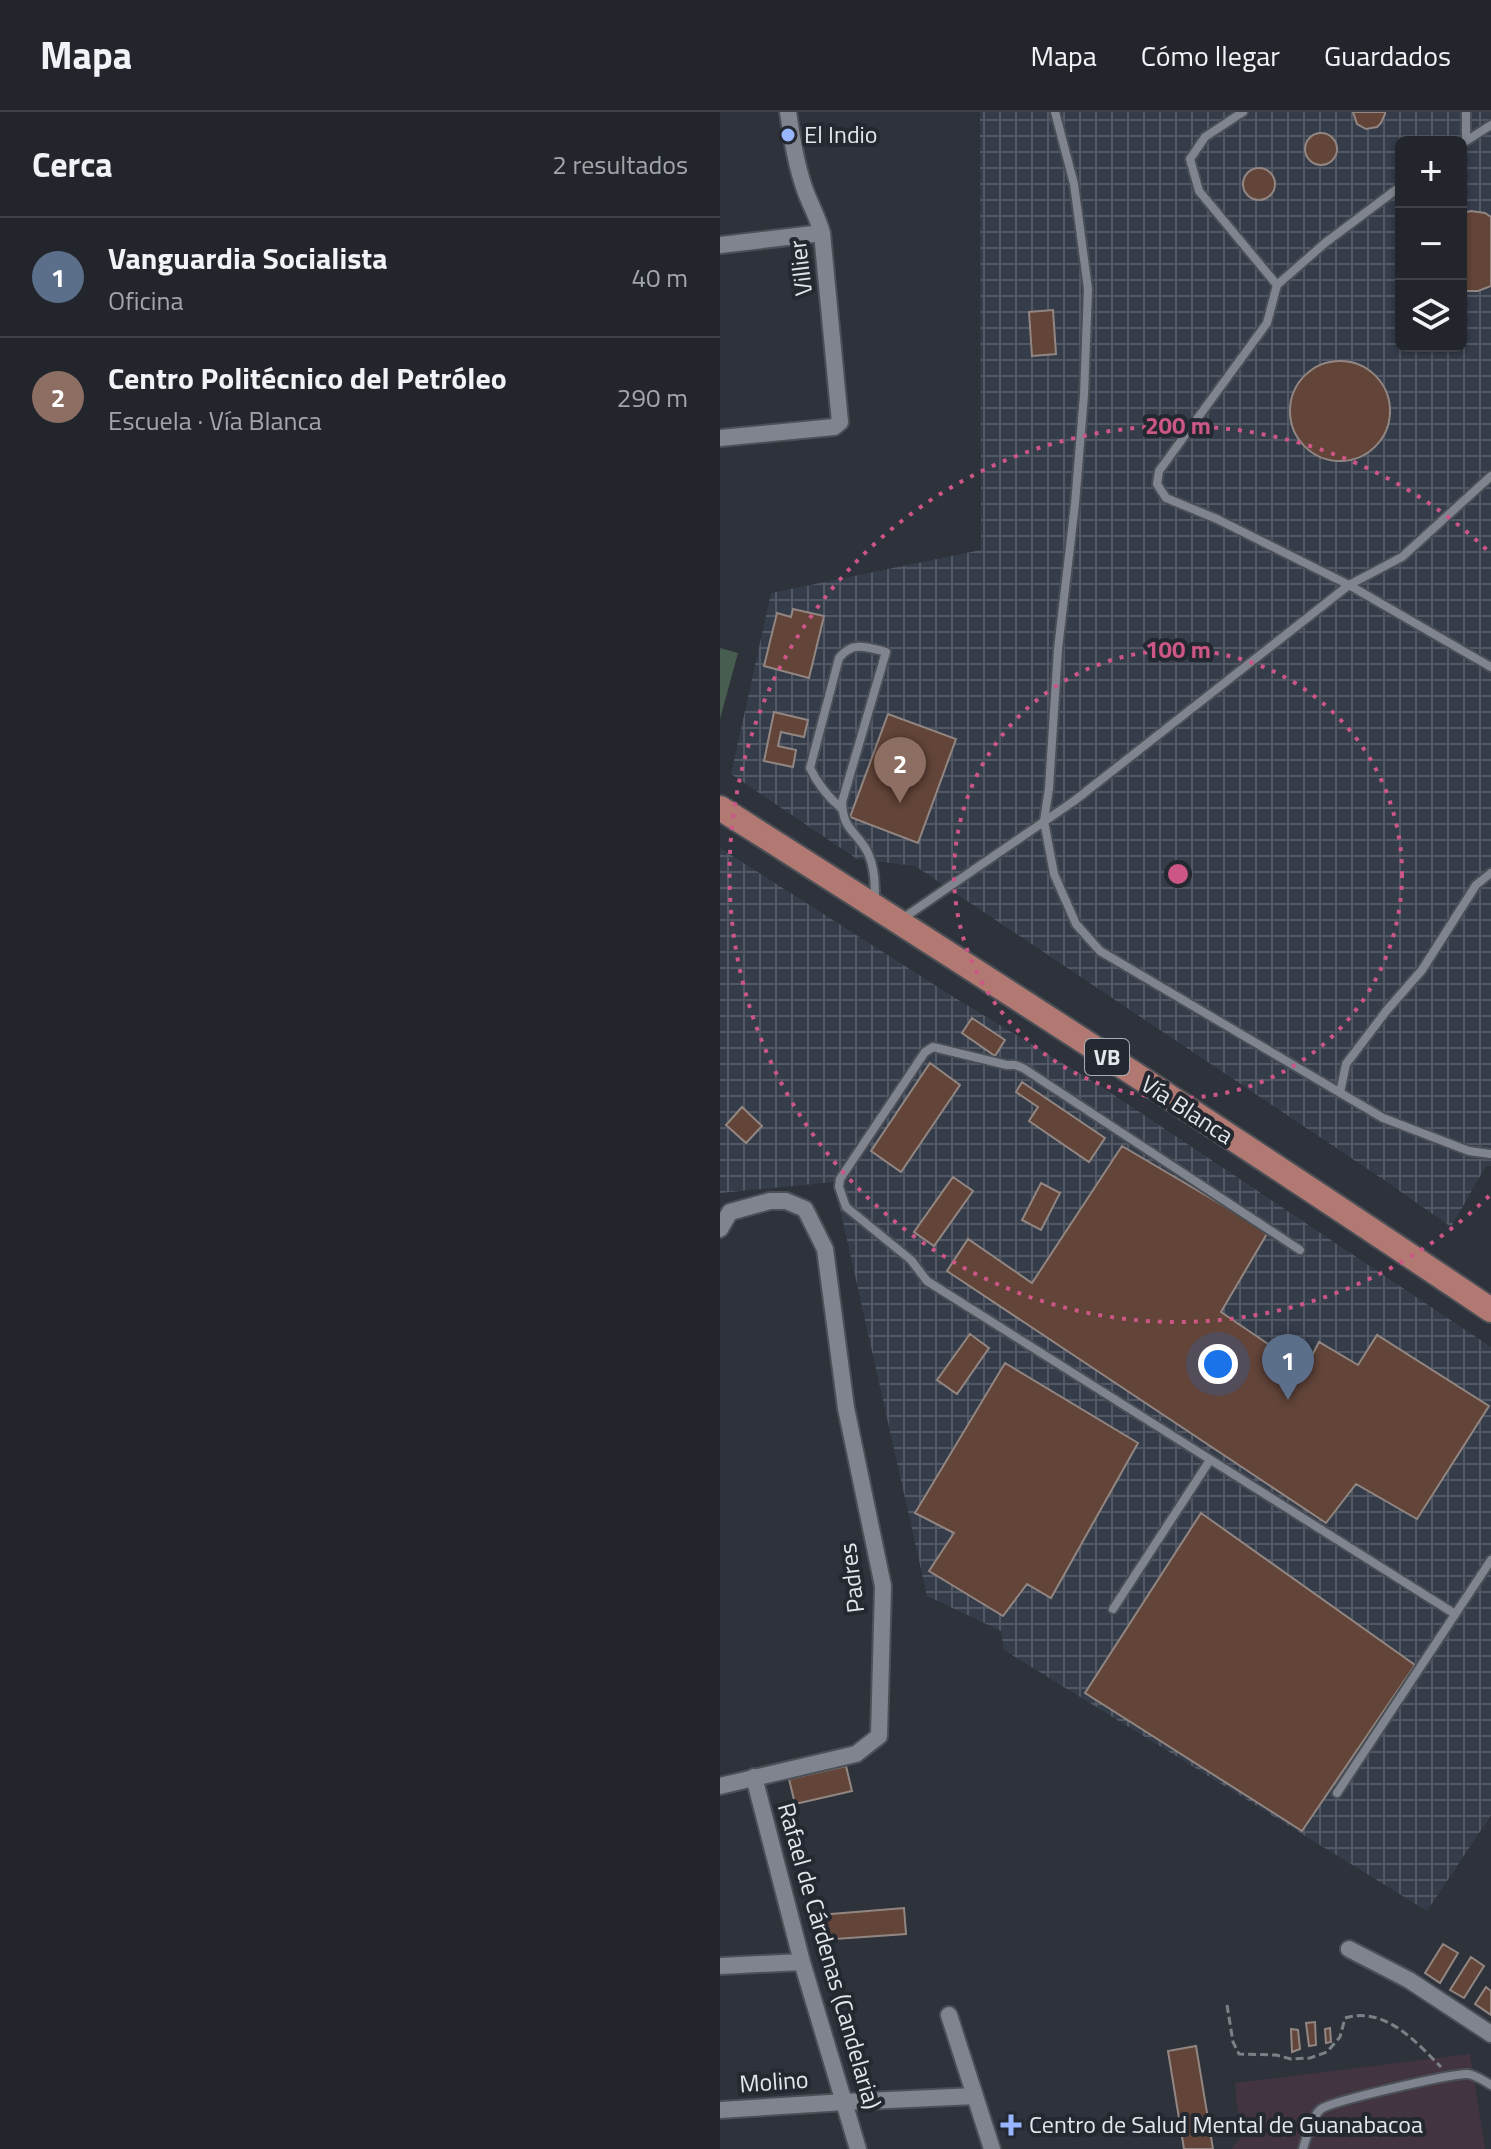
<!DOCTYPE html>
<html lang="es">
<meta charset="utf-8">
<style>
:root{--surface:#22262c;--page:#2a2e34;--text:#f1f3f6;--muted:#a2a5a9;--line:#3f4348;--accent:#98b6fd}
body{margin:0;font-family:"Titillium Web",sans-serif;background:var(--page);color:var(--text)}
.controls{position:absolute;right:24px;top:24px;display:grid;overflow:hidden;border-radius:12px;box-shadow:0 2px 6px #0004}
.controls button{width:72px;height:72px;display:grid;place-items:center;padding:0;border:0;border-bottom:2px solid var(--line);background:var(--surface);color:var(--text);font:40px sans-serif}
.you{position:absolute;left:498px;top:1252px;width:28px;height:28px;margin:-20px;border:6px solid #fff;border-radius:50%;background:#1a73e8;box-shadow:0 0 0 12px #1a73e833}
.badge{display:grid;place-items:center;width:52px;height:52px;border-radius:50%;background:var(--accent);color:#fff;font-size:26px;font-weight:700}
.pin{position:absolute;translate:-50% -66px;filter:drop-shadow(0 2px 4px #0008)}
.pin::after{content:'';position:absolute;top:42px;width:28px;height:24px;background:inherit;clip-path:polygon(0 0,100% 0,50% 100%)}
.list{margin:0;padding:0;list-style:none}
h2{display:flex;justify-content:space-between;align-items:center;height:104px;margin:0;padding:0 32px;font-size:34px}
h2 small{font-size:26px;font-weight:400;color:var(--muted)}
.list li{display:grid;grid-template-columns:52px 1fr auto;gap:24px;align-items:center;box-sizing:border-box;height:120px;padding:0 32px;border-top:2px solid var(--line)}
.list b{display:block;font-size:30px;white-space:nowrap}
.list p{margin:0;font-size:26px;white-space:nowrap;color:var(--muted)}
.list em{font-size:26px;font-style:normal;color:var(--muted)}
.icon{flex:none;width:44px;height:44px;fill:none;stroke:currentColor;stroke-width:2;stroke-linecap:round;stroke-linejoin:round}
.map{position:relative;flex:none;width:771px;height:2037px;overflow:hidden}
header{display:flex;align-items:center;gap:48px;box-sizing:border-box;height:112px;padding:0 40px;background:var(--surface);border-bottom:2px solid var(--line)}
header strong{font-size:38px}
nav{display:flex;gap:44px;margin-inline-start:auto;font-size:28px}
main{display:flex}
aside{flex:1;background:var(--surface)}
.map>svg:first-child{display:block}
.industrial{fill:url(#industrial-grid);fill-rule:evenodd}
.education{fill:#433441}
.green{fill:#475d4f}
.building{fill:#624438;stroke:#928682;stroke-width:2}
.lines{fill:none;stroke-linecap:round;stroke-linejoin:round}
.service-casing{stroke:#4b4f56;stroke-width:12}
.minor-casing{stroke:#4b4f56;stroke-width:20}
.primary-casing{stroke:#4b4f56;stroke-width:28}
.path{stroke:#7c8087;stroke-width:3;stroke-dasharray:8 4;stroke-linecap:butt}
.service{stroke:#7f848e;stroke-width:8}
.minor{stroke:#7f848e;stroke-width:16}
.primary{stroke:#b27973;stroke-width:24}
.ring{fill:none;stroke:#cc5686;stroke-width:4;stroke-dasharray:4 8}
.poi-dot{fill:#98b6fd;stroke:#242830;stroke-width:3}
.labels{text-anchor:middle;stroke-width:8;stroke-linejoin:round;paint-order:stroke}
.shield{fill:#242830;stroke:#aaadb3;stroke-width:2}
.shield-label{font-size:22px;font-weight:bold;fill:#e3e6eb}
.poi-label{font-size:24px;fill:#e3e6eb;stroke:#242830;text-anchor:start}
.street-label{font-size:24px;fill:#e3e6eb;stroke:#242830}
.centre{fill:#cc5686;stroke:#242830;stroke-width:4}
.ring-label{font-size:24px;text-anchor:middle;font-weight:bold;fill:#cc5686;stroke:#242830;stroke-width:8;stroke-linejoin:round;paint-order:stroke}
</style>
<header>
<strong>Mapa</strong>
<nav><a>Mapa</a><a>Cómo llegar</a><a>Guardados</a></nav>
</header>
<main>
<aside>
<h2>Cerca<small>2 resultados</small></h2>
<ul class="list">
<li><span class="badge" style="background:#5c6f8a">1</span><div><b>Vanguardia Socialista</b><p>Oficina</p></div><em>40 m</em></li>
<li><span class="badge" style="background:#8d6e63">2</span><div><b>Centro Politécnico del Petróleo</b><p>Escuela · Vía Blanca</p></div><em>290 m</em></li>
</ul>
</aside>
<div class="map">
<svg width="771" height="2037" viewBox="0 0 771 2037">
<defs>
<pattern id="industrial-grid" width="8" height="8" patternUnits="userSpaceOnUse" patternTransform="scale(2)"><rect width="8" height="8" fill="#353c4a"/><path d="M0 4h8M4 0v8" fill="none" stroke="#525864"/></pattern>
</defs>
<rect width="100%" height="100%" fill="#2e323a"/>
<!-- industrial -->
<path class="industrial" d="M260,0H771V1054H766L731,1115L664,1068L195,754L137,747L11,662L51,481L261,438ZM681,30H741V234H681Z
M0,736L232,884L382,975L771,1235V1703L707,1799L284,1538L281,1519L207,1484L114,1070L0,1081Z"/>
<!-- education -->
<path class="education" d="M750,1942L765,2037H511L520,2026L515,1971Z"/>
<!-- green -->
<path class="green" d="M0,536L18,541L0,607Z"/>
<!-- building -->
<path class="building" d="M633,0H665V2L661,11L657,15L646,17L637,12Z
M585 37a16 16 0 1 1 32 0a16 16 0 1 1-32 0Z
M523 72a16 16 0 1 1 32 0a16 16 0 1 1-32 0Z
M751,99L765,101L771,105V174L758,179H746L741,178V101Z
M333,198L336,242L312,244L309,200Z
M570 299a50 50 0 1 1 100 0a50 50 0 1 1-100 0Z
M73,497L104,504L89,566L44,554L57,501L71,505Z
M54,600L88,608L84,625L61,620L58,634L76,638L73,655L44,649Z
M168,602L236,627L198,731L130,705Z
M252,906L285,928L275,944L242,921Z
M210,951L240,973L181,1060L151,1039Z
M302,970L385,1026L369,1050L309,1009L318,995L296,980Z
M22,995L42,1014L26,1031L6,1013Z
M402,1034L548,1120L501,1200L585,1257L599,1230L638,1253L657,1223L769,1294L697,1407L636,1372L606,1411L227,1159L248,1127L312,1171Z
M233,1065L253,1079L214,1134L194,1120Z
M321,1071L340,1081L321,1118L302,1108Z
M250,1222L269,1236L237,1282L217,1268Z
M285,1251L418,1331L331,1486L307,1472L283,1504L209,1459L234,1421L195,1401Z
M481,1401L695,1553L582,1719L365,1581Z
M126,1654L132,1679L75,1692L69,1667Z
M184,1796L186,1822L101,1828L99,1803Z
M723,1832L738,1841L720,1871L705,1861Z
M751,1845L764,1854L744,1886L730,1878Z
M766,1875L771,1879V1903L755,1892Z
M595,1910L596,1933L589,1934L586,1911Z
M610,1916L611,1930L606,1931L605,1917Z
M571,1917L578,1918L580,1937L572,1940Z
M476,1934L493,2037H464L448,1939Z"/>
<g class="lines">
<defs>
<path id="service" d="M335,0L354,72L368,177L364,283L355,392L338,537L329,676L324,709L334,762L356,812L380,839L663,1006L749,1039L771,1042
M523,0L485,25L470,47L479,79L557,173L605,131L681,74
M746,29L771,13
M741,32L746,29V0
M557,173L547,211L439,359L437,372L446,386L497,407L629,473L771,555
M122,697C108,685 98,673 90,656L119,546C132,529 147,535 166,540L122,690C123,718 135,718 147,739C155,755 155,773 155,789
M182,807L354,689L629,473L682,445L771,364
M620,981L626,952L667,898L702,858L756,773L771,761
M580,1138L303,956L295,953H287L213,935L205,940L120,1067L119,1075L126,1095L191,1148L207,1169L735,1502
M393,1497L490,1348
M617,1681L771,1448
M583,2037C586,2026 592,2004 601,1997C612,1989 733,1961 748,1962C756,1963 764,1969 771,1973"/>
<path id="minor" d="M0,133L102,121
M0,326L114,315L120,310L102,121C98,106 90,92 85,78C76,53 72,26 68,0
M0,1117L10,1100L50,1089H66L85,1097L105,1137L126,1296L163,1474L159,1624L136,1642L0,1674
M34,1665L82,1850L138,2037
M629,1837L689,1868L771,1922
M0,1854L82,1850
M229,1903L272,2037
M0,1998L125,1990L255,1984"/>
<path id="primary" d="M0,696C259,860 517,1027 771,1198"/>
</defs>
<!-- service casing -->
<use href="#service" class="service-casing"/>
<!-- minor casing -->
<use href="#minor" class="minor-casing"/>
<!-- primary casing -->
<use href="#primary" class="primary-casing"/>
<!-- path -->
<path class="path" d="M507,1893L513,1930L519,1942L556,1943L571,1947L590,1946L607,1940L620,1925L625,1906C665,1894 696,1930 721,1955"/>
<!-- service -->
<use href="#service" class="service"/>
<!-- minor -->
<use href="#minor" class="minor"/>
<!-- primary -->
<use href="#primary" class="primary"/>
</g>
<!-- distance rings -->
<g class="ring">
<circle cx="458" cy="762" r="224"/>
<path d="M769 1084A448 448 0 1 1 769 440"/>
</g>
<!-- markers -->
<g class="poi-dot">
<circle cx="68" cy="23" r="8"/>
<path d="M287 2001h8v8h8v8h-8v8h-8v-8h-8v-8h8z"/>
</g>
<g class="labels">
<!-- shield labels -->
<rect class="shield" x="365" y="927" width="44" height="36" rx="6"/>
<g class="shield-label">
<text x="387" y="953">VB</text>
</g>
<!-- poi labels -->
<g class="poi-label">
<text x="84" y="31">El Indio</text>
<text x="309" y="2021">Centro de Salud Mental de Guanabacoa</text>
</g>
<!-- street labels -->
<g class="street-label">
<text transform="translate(81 156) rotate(-97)" y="8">Villier</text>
<text transform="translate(467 998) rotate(33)" y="8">Vía Blanca</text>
<text transform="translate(132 1466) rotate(-97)" y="8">Padres</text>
<text transform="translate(109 1844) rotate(74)" y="8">Rafael de Cárdenas (Candelaria)</text>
<text transform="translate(54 1970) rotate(-4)" y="8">Molino</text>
</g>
</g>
<circle cx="458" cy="762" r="12" class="centre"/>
<g class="ring-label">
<text x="458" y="322">200 m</text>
<text x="458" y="546">100 m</text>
</g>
</svg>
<div class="controls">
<button>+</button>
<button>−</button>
<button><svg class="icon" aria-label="layers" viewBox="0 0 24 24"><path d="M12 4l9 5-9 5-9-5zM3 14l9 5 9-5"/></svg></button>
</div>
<div class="you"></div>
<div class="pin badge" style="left:568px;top:1288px;background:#5c6f8a">1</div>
<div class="pin badge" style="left:180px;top:691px;background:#8d6e63">2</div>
</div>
</main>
